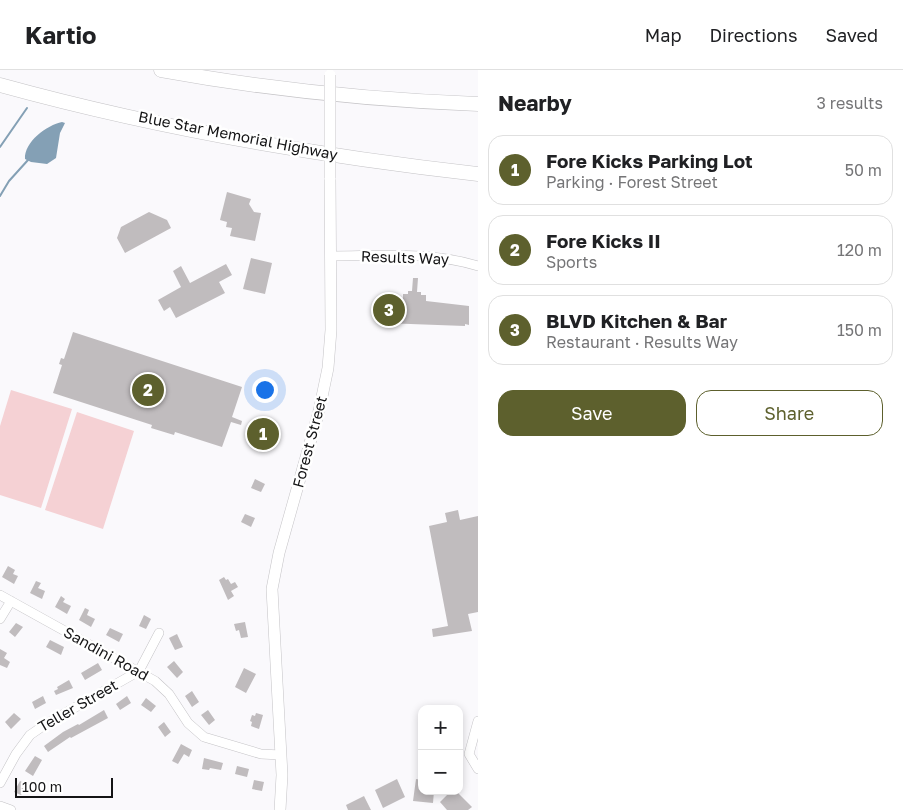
<!DOCTYPE html>
<meta charset="utf-8">
<style>
:root{--surface:#fff;--page:#f6f6f6;--text:#202124;--muted:#757577;--line:#e0e0e0;--accent:#5d602d}
body{margin:0;font-family:"Golos Text",sans-serif;background:var(--page);color:var(--text)}
.controls{position:absolute;right:15px;bottom:15px;display:grid;overflow:hidden;border-radius:10px;box-shadow:0 2px 8px #0003}
.controls button{width:45px;height:45px;display:grid;place-items:center;padding:0;border:0;border-bottom:1px solid var(--line);background:var(--surface);color:var(--text);font:25px sans-serif}
.scale{position:absolute;left:15px;bottom:12px;width:98px;box-sizing:border-box;padding-left:5px;border:2px solid #141415;border-top:0;font-size:14px;line-height:18px;white-space:nowrap;color:#141415;-webkit-text-stroke:4px #fff;paint-order:stroke}
.you{position:absolute;left:264px;top:319px;width:18px;height:18px;margin:-12px;border:4px solid #fff;border-radius:50%;background:#1a73e8;box-shadow:0 0 0 8px #1a73e833}
.badge{display:grid;place-items:center;width:32px;height:32px;border-radius:50%;background:var(--accent);color:#fff;font-size:16px;font-weight:700}
.pin{position:absolute;translate:-50% -50%;border:2px solid #fff;box-shadow:0 1px 5px #0006}
.list{margin:0;padding:0;list-style:none}
h2{display:flex;justify-content:space-between;align-items:center;height:65px;margin:0;padding:0 20px;font-size:21px}
h2 small{font-size:16px;font-weight:400;color:var(--muted)}
.list li{display:grid;grid-template-columns:32px 1fr auto;gap:15px;align-items:center;box-sizing:border-box;height:70px;margin:0 10px 10px;padding:0 10px;border:1px solid var(--line);border-radius:15px}
.list b{display:block;font-size:19px;white-space:nowrap}
.list p{margin:0;font-size:16px;white-space:nowrap;color:var(--muted)}
.list em{font-size:16px;font-style:normal;color:var(--muted)}
.actions{display:flex;gap:10px;padding:15px 20px}
.actions a{flex:1;padding:11px 0;border:1px solid var(--accent);border-radius:15px;text-align:center;font-size:18px;color:var(--accent)}
.actions .main{background:var(--accent);color:#fff}
.map{position:relative;flex:none;width:478px;height:740px;overflow:hidden}
header{display:flex;align-items:center;gap:30px;box-sizing:border-box;height:70px;padding:0 25px;background:var(--surface);border-bottom:1px solid var(--line)}
header strong{font-size:24px}
nav{display:flex;gap:28px;margin-inline-start:auto;font-size:18px}
main{display:flex}
aside{flex:1;background:var(--surface)}
.map>svg:first-child{display:block}
.green{fill:#f5d1d4}
.water{fill:#84a0b5}
.lines{fill:none;stroke-linecap:round;stroke-linejoin:round}
.stream{stroke:#84a0b5;stroke-width:2}
.building{fill:#c0bcbe}
.minor-casing{stroke:#c4c3c6;stroke-width:10}
.major-casing{stroke:#c4c3c6;stroke-width:12}
.highway-casing{stroke:#c4c3c6;stroke-width:15}
.minor{stroke:#fff;stroke-width:9}
.major{stroke:#fff;stroke-width:11}
.highway{stroke:#fff;stroke-width:14}
.major-bridge-casing{stroke:#c4c3c6;stroke-width:12;stroke-linecap:butt}
.major-bridge{stroke:#fff;stroke-width:11}
.labels{text-anchor:middle;stroke-width:5;stroke-linejoin:round;paint-order:stroke}
.street-label{font-size:15px;fill:#141415;stroke:#fff}
</style>
<header>
<strong>Kartio</strong>
<nav><a>Map</a><a>Directions</a><a>Saved</a></nav>
</header>
<main>
<div class="map">
<svg width="478" height="740" viewBox="0 0 478 740">
<rect width="100%" height="100%" fill="#faf9fc"/>
<!-- green -->
<path class="green" d="M11,320L72,339L41,438L0,425V356Z
M77,342L134,361L103,459L45,440Z"/>
<!-- water -->
<path class="water" d="M62,52L65,53L60,63L56,88L47,94L31,92L25,89C24,72 47,55 62,52Z"/>
<g class="lines">
<!-- stream -->
<path class="stream" d="M0,77L27,38
M0,126L9,111L28,90"/>
</g>
<!-- building -->
<path class="building" d="M227,122L251,129L249,134L254,142L261,143L255,171L230,166L232,158L226,157L227,152L220,150Z
M149,142L167,150L171,158L125,183L117,168L121,157Z
M251,188L272,193L265,224L243,219Z
M226,194L232,205L219,212L225,223L176,248L170,237L164,241L158,230L181,217L173,201L181,196L190,213Z
M413,208H418L417,222H421V225H426V231L469,236V255L465,254V256L383,253V251H379L380,232H382L383,228L403,229V224H408V221H412Z
M73,262L242,317L232,347L242,351L241,355L231,352L222,377L175,362L174,365L151,358L152,355L53,323L62,295L59,294L61,288L64,289Z
M255,409L265,414L261,422L251,418Z
M458,440L460,450L478,446V542L468,544L472,561L433,567L432,559L448,556L429,456L447,452L445,443Z
M245,444L255,448L251,457L241,452Z
M8,496L15,500L13,504L18,506L14,514L2,507Z
M224,507L226,510L228,509L231,514L235,512L238,517L231,521L234,526L228,530L219,510Z
M36,511L41,513L38,518L45,521L42,529L30,523Z
M61,526L65,529L63,532L71,536L67,544L55,537Z
M85,538L89,540L87,545L95,549L91,557L79,550Z
M144,545L151,549L146,559L139,556Z
M245,552L248,567L241,568L239,560L236,561L234,554Z
M16,553L23,557L15,567L9,562Z
M110,558L123,564L119,572L106,565Z
M177,564L183,577L175,580L169,568Z
M50,570L64,577L61,585L46,577Z
M0,579L7,583L4,588L10,592L7,598L0,595Z
M174,591L183,602L177,608L167,597Z
M98,593L102,600L85,610L81,603Z
M244,598L256,604L246,623L235,617Z
M69,610L73,618L56,625L54,621L58,619L57,617Z
M192,621L199,632L192,637L185,626Z
M43,626L46,633L35,639L32,632Z
M127,626L131,633L120,640L116,634Z
M146,628L156,636L151,642L141,635Z
M104,640L108,648L71,668L70,667L48,682L44,676L63,662L78,654L79,655Z
M208,640L215,650L209,655L201,645Z
M14,643L21,649L11,659L5,652Z
M256,643L263,645L259,659L251,656L252,652L250,651L252,645L255,646Z
M164,652L171,662L165,667L158,657Z
M181,674L192,680L189,687L184,684L178,694L172,691Z
M35,686L42,690L33,706L25,701Z
M204,688L223,693L221,700L210,698L209,700L202,699Z
M237,696L249,699L247,707L235,704Z
M397,709L405,727L383,738L375,720Z
M416,709L422,710V721H434L433,733L413,731Z
M254,710L264,712L262,721L252,719Z
M20,711L27,715L21,725L14,722Z
M451,721H456L472,737L468,740H447L440,732Z
M364,726L371,740H348L346,735Z"/>
<g class="lines">
<defs>
<path id="minor" d="M331,186C380,186 430,181 478,196
M0,525L155,611L169,624L188,653L204,667L261,684L281,685
M0,549L11,531
M478,651L469,684L478,699
M0,713L16,684L30,665L46,654L139,601L159,563
M0,736L11,740"/>
<path id="major" d="M280,740L282,705L272,519L279,483L319,341L328,298L331,260L330,108"/>
<path id="highway" d="M161,0C265,19 372,30 478,34
M0,15C156,58 317,86 478,104"/>
</defs>
<!-- minor casing -->
<use href="#minor" class="minor-casing"/>
<!-- major casing -->
<use href="#major" class="major-casing"/>
<!-- highway casing -->
<use href="#highway" class="highway-casing"/>
<!-- minor -->
<use href="#minor" class="minor"/>
<!-- major -->
<use href="#major" class="major"/>
<!-- highway -->
<use href="#highway" class="highway"/>
<defs>
<path id="major-bridge" d="M330,5V108"/>
</defs>
<!-- major-bridge casing -->
<use href="#major-bridge" class="major-bridge-casing"/>
<!-- major-bridge -->
<use href="#major-bridge" class="major-bridge"/>
</g>
<g class="labels">
<!-- street labels -->
<g class="street-label">
<text transform="translate(238 66) rotate(11)" y="5">Blue Star Memorial Highway</text>
<text transform="translate(405 188) rotate(2)" y="5">Results Way</text>
<text transform="translate(310 372) rotate(-75)" y="5">Forest Street</text>
<text transform="translate(106 584) rotate(29)" y="5">Sandini Road</text>
<text transform="translate(78 636) rotate(-30)" y="5">Teller Street</text>
</g>
</g>
</svg>
<div class="controls">
<button>+</button>
<button>−</button>
</div>
<div class="scale">100 m</div>
<div class="you"></div>
<div class="pin badge" style="left:263px;top:364px">1</div>
<div class="pin badge" style="left:148px;top:320px">2</div>
<div class="pin badge" style="left:389px;top:240px">3</div>
</div>
<aside>
<h2>Nearby<small>3 results</small></h2>
<ul class="list">
<li><span class="badge">1</span><div><b>Fore Kicks Parking Lot</b><p>Parking · Forest Street</p></div><em>50 m</em></li>
<li><span class="badge">2</span><div><b>Fore Kicks II</b><p>Sports</p></div><em>120 m</em></li>
<li><span class="badge">3</span><div><b>BLVD Kitchen &amp; Bar</b><p>Restaurant · Results Way</p></div><em>150 m</em></li>
</ul>
<div class="actions"><a class="main">Save</a><a>Share</a></div>
</aside>
</main>
